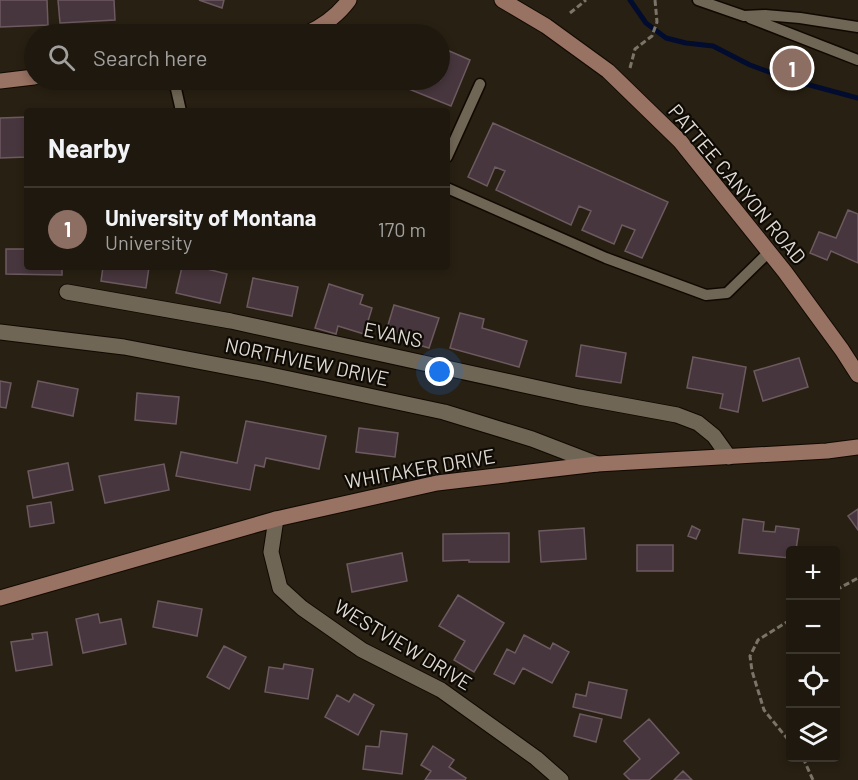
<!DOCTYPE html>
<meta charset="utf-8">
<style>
:root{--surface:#1e180e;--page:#262117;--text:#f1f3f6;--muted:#a1a09e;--line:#3c372e;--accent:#8fcd41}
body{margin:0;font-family:Barlow,sans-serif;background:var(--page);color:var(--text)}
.controls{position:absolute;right:18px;bottom:18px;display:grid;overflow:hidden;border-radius:6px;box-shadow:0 3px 9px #0003}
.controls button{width:54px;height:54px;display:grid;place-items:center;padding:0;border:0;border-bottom:2px solid var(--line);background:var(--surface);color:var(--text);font:30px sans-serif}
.you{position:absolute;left:440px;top:372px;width:21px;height:21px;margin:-15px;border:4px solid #fff;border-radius:50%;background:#1a73e8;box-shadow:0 0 0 9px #1a73e833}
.badge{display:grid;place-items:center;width:39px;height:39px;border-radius:50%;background:var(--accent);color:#fff;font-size:20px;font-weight:700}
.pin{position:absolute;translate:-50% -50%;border:3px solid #fff;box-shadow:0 2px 6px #0006}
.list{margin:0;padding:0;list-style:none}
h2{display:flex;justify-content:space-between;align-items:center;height:78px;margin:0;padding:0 24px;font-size:26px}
h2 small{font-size:20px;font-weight:400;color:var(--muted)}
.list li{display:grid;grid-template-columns:39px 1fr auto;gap:18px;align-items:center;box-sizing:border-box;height:84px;padding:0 24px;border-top:2px solid var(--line)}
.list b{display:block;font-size:22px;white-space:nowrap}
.list p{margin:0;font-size:20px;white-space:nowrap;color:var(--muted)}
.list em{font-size:20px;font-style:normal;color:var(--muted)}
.icon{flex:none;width:33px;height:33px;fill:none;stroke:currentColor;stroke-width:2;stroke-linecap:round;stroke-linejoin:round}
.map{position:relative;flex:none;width:858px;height:780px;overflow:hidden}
.search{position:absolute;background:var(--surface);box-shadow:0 3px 9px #0003;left:24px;top:24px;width:426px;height:66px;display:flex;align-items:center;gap:15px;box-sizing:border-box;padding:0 21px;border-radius:33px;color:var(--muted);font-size:22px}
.panel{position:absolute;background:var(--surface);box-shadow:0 3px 9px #0003;left:24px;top:108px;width:426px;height:162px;border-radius:6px}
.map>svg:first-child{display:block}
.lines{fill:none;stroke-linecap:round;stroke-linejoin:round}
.stream{stroke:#020c2e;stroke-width:5}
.building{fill:#47363d;stroke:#6d5a61;stroke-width:1.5}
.lane-casing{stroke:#110901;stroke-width:13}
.street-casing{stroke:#110901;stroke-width:17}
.secondary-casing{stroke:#110901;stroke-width:17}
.path{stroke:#7b7469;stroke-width:3;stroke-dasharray:6 3;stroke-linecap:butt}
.lane{stroke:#706656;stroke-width:10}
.street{stroke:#706656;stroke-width:15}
.secondary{stroke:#987262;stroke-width:15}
.labels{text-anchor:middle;stroke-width:4.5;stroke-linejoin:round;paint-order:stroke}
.street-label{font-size:20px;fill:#dfd9d1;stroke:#0e0a05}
</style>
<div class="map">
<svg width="858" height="780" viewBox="0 0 858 780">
<rect width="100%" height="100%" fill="#282012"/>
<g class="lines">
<!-- stream -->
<path class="stream" d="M630,0L646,23L666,38L686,43L713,46L750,65L791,80L858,98"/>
</g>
<!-- building -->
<path class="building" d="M0,0H47L48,25L0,27Z
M58,0H114L115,20L60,23Z
M199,0H224L222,8Z
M440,47L470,60L451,106L394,83L395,80H440Z
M27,117V157L0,158V118Z
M493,123L668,202L642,258L625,251L635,230L622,225L614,244L582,230L591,211L579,206L571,225L496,190L505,171L495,167L487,186L468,177Z
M848,210L858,214V263L831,251L827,260L810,253L819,232L836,238Z
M6,249H27V267H62V275L6,274Z
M103,267H149L146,288L101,281Z
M182,267H199L227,274L220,303L176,293Z
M253,278L298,287L292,316L247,307Z
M329,284L363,295L360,304L372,308L364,334L338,326L336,334L315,328Z
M394,305L439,318L429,348L385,335Z
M460,313L484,319L482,328L527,341L519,367L450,348Z
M581,345L626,353L621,383L576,376Z
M693,357L746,367L738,412L720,408L723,394L687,388Z
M799,358L808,387L763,401L754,371Z
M0,381L11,383L6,408L0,407Z
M38,381L78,389L73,416L32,407Z
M137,393L179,397L176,424L135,420Z
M246,421L326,436L319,469L266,458L264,467L255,465L250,490L176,476L181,452L237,463Z
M359,428L398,433L395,457L356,452Z
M68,463L73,490L33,498L28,471Z
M164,464L169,490L105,503L99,476Z
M51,502L54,523L30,527L27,506Z
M858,509V530L848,516Z
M743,519L764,522L763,531L775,532L776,526L799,529L796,550H790V558L739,553Z
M692,526L700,530L696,539L688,536Z
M584,528L586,559L541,562L539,531Z
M509,533V562H469V560L443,561V534Z
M637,545H673V571H637Z
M402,553L407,581L352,592L347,564Z
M458,595L504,623L474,672L454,660L465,641L439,626Z
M158,601L202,609L197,636L153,627Z
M98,614L100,623L121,619L126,644L83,653L76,619Z
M47,632L52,665L16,671L11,642L33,639L32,634Z
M524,635L550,649L553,643L569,652L552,683L523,668L514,684L494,674L507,649L515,653Z
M224,646L246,657L229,689L207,677Z
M284,664L313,669L308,699L265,692L269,667L283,669Z
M589,682L627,690L621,718L573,707L576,694L586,696Z
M354,694L374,705L358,735L325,717L337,695L349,702Z
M580,714L602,719L596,742L574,736Z
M649,719L679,753L649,780H630L624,774L640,759L624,741Z
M381,731L407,734L402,774L363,769L366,746L379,747Z
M433,746L454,760L449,767L466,778L465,780H425L431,771L421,765Z
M683,771L692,780H674Z"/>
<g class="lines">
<defs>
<path id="lane" d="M698,0L744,16L765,15L800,18L858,27
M750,18L858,60
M174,80L181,111
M447,157L480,84
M447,188L606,258L706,295L727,293L769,252"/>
<path id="street" d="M67,292L231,321L579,397L677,415L698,423L714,436L729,457
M0,332L124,347L266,374L444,412L532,439L597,464
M276,519L271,552L280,588L302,608L362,650L441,690L536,758L561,780"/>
<path id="secondary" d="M502,0L546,26L608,71L680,141L785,272L842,350L858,375
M306,34C323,26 338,15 349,0
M0,81L34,77
M0,598L276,519L437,483L597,464L827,451L858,447"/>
</defs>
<!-- lane casing -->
<use href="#lane" class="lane-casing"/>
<!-- street casing -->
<use href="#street" class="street-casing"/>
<!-- secondary casing -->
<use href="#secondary" class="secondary-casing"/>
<!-- path -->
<path class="path" d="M570,13L586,0
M630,68L635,49L652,36L657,22L655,0
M836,590L858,578
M790,620L758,640L750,656L752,671L764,710L790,742
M803,758L813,780"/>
<!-- lane -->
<use href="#lane" class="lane"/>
<!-- street -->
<use href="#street" class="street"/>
<!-- secondary -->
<use href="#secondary" class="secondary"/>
</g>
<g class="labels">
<!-- street labels -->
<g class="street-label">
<text transform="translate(737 184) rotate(50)" y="7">PATTEE CANYON ROAD</text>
<text transform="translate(393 335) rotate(12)" y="7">EVANS</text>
<text transform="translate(307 362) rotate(12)" y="7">NORTHVIEW DRIVE</text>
<text transform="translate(420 469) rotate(-10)" y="7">WHITAKER DRIVE</text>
<text transform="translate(403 645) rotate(31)" y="7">WESTVIEW DRIVE</text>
</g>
</g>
</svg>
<div class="controls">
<button>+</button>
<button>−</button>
<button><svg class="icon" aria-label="locate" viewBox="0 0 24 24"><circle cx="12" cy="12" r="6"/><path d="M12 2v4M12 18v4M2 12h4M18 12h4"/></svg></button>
<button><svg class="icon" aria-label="layers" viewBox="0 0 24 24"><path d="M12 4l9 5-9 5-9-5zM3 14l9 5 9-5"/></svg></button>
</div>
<div class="you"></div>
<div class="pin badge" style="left:792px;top:68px;background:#8d6e63">1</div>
<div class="search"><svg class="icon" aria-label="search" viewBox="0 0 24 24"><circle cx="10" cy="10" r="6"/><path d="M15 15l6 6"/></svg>Search here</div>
<section class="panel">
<h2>Nearby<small></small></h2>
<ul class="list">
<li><span class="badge" style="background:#8d6e63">1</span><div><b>University of Montana</b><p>University</p></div><em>170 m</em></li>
</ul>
</section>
</div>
